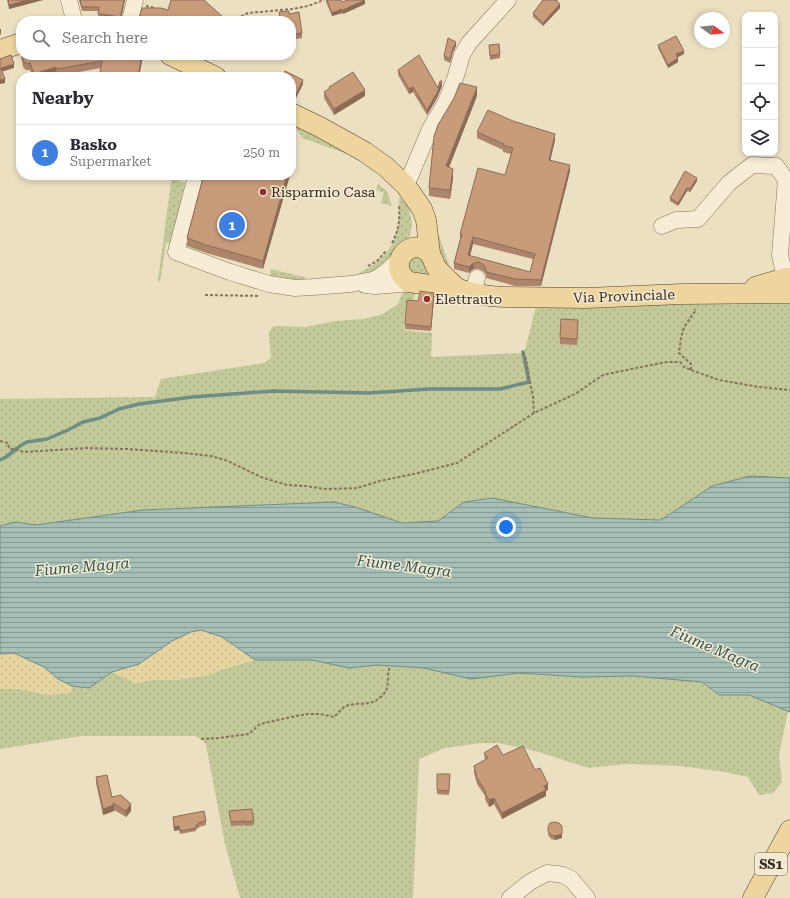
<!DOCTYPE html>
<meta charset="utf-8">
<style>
:root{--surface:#fff;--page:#f2f2f3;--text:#2b2b33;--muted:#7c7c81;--line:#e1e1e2;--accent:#1a73e8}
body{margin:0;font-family:"Roboto Serif",serif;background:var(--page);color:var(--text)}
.controls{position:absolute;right:12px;top:12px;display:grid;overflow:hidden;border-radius:8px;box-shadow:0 2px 6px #0003}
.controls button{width:36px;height:36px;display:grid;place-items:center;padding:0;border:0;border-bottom:1px solid var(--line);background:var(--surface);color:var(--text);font:20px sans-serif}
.compass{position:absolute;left:694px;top:12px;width:36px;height:36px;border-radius:50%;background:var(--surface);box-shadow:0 2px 6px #0003;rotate:105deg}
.you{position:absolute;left:506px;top:527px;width:14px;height:14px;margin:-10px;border:3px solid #fff;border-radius:50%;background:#1a73e8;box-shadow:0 0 0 6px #1a73e833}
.badge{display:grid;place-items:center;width:26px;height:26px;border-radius:50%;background:var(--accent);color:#fff;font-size:13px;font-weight:700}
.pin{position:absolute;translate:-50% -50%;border:2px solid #fff;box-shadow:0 1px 4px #0006}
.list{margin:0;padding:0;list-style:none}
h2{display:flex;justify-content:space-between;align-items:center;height:52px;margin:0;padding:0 16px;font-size:17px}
h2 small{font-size:13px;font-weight:400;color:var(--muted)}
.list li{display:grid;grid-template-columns:26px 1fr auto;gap:12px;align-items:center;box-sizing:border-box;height:56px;padding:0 16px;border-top:1px solid var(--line)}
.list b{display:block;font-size:15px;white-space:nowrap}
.list p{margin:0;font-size:13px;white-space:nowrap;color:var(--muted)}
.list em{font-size:13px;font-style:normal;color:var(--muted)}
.icon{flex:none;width:22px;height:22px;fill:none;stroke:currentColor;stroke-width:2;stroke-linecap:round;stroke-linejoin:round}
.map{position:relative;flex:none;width:790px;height:898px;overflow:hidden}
.search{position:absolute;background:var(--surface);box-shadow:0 2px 6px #0003;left:16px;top:16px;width:280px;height:44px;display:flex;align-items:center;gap:10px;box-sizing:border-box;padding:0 14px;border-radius:16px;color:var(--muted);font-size:15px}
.panel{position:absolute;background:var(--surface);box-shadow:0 2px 6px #0003;left:16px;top:72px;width:280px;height:108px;border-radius:16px}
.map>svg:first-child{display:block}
.grass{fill:url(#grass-dots)}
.sand{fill:url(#sand-dots)}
.water{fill:url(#water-rules);stroke:#6d8d85}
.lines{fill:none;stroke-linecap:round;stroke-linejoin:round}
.stream{stroke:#6d8d85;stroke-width:3.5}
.minor-casing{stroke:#85725b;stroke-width:17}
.major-casing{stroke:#53402f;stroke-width:21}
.path{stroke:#85725b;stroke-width:2;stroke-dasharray:3 2;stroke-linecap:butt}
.minor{stroke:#f7edd6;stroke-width:16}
.major{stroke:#eed59d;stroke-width:20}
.wall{fill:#ac856a;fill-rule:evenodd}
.shaded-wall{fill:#8c6c56}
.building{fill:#c89b7b;stroke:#8c6c56;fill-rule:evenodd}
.poi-dot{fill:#912e2e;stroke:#f4ead2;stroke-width:1.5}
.labels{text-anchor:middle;stroke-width:3;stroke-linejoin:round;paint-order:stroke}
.shield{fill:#f4ead2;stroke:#6f6454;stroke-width:1}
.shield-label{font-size:13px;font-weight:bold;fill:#362a1e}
.poi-label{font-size:14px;fill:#362a1e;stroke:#f4ead2;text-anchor:start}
.street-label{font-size:14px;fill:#362a1e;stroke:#f4ead2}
.water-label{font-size:15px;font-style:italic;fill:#2e5553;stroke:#f4ead2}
</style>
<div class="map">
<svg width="790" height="898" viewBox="0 0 790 898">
<defs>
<pattern id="grass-dots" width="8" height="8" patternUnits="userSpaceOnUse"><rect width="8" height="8" fill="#c3c998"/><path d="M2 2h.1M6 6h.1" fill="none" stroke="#a8ad83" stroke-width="1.8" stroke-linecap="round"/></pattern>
<pattern id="sand-dots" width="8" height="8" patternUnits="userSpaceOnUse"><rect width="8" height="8" fill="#e7d5a1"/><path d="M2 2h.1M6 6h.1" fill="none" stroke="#c7b78a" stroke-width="1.8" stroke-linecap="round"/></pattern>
<pattern id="water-rules" width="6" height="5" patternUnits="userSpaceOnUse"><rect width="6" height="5" fill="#a5bfb7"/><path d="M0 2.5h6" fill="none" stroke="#879b94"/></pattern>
</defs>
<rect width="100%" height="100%" fill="#ece0c3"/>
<!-- grass -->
<path class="grass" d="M291,120L336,146L347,154L302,138L301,135L296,129L291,128Z
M172,175H180L179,181L185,183L171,243H166L160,282L158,280Z
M378,184L387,191L392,206L381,203L384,193L376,190Z
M399,196L409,208L412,224L409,241L374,274L354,277C362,271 371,267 378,261C399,243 401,222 399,196Z
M431,212L450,268L444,270Z
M420,252L428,272L425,275L418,278L403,264Z
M271,269L304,277L306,279L299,280L270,276Z
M405,287H415L414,304H407L404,330L432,333L431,357L524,353L536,307L707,304H790V478L750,476L661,520L593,518L492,498L464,502L438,521L402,523L355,507L334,502L143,510L36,525L15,522L0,526V399L155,397L161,379L264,363L271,358L269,333L272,327L277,326L305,327L336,321L364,319L383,314L398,304Z
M255,660H312L349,668L377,665L424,668L471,679L519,673L582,677L633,676L702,682L719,695H749L788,711L779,755L782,782L773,793L759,795L748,777L725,772L680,766L627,764L588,768L539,752L499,743H481L445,748L419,759L413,898H240L225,844L206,745L201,739L195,736H82L0,749V689H20L49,695L70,693L72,686L89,688L112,672L136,683L152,680H176L230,667Z"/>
<!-- sand -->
<path class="sand" d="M201,630L222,637L255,660L230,667L206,676L176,680H152L136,683L112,672L139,664L172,641L191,632Z
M14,653L44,667L58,679L72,686L71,693L49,695L20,689H0V654Z"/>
<!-- water -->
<path class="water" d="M750,476L790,478V712L749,695H719L702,682L633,676L582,677L519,673L471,679L424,668L377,665L349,668L312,660H255L222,637L201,630L191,632L172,641L139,664L112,672L89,688L72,686L58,679L44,667L14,653L0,654V526L15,522L36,525L143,510L334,502L355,507L402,523L438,521L464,502L492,498L593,518L661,520L712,486Z"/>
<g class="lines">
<!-- stream -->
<path class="stream" d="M0,460L6,457L20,446L27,442L47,439L68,430L83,422L100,418L119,409L139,404L192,397L273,391L369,393L429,389H500L529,382L523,352"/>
<defs>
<path id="minor" d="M69,0L73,16V21
M130,21L135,0
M194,184L176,252L230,272L269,284L295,288L313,287L351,284L372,280L379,277L387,271L400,259
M406,186L430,129L446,102L455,79L462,55L469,43L508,0
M662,226L676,220L698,219L729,183L752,165L776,166L786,180L780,255L785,278
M365,285L375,286L414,283
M473,293L477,278
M510,898L530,882L547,873L557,874L563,875L571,879L587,898"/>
<path id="major" d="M0,50L21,43
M170,55L216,77
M291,113L320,127L365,152L386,167L406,186L422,209L426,220L430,253
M755,287L785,278H790
M458,289C451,282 442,275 436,267C433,261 432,255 427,251C407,237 386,267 409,282L458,289L473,293L490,296L503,297L586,298L682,294L790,293
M753,898L790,830"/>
</defs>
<!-- minor casing -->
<use href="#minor" class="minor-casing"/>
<!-- major casing -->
<use href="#major" class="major-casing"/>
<!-- path -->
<path class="path" d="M146,6L155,8
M232,21L248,13L292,9L308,6L324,0
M392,243C399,230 400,219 399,204
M368,266L377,261L386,251
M205,295L260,296
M523,352L526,359L531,388L533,396L534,413
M691,370V364L679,353L681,338L684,327L696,310L695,309
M0,441L8,443L9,448L24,452L87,448L127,449L185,453L211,456L228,461L261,477L287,485L305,486L326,489L357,488L380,481L418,473L457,463L534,413L575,394L603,375L641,367L667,362H680L684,367L699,373L719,380L759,387L790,390
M201,739L219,738L249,734L260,724L296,716L308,714H320L334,717C338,713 342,708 346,706C360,701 369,708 382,696C383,694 385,693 386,691C389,683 387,674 390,666"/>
<!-- minor -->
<use href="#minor" class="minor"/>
<!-- major -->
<use href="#major" class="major"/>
</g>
<!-- wall -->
<path class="wall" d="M7,0H43L9,9Z
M79,0H125L121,19V21H114L98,19L99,11H82Z
M326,0H341L342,2L365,4L343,14L342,13L332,16L326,2Z
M543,0H558L557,1L560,8L543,26L533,17V13Z
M279,12L289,14L302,33V38L291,40V21H280Z
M489,45L500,54V58L490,60Z
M658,45L684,54L677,57L678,62L668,68L658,48Z
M456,46L453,52L450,63L444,60V56Z
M21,48V55H142V61L139,77H99L101,68L57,76L56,74L46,77H33L30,70H26L23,67L21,55Z
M398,70L438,88L442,86L437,98L427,115L413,92L409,94L398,75Z
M291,77L303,84L295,100L291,99Z
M329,87L365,96L334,115L324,98V92L329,89Z
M477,96L449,167L453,178L450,199L429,196V188Z
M477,132L555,140L550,160L570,171L541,286H515L486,278V275L484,272L479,269H474L471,271L469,273L454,269V263L460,239V234L505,175L511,154L503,152V150L477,138ZM473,244L533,259L530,272L470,256Z
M196,175H290L263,269L206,253L187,246V238L202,180L200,177Z
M697,181L690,192L687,191L678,206L670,201V198Z
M434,297L431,331L405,329V324L418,301Z
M578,327L577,345L560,344V338Z
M484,753L503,755L535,770L548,790L546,791V796L502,819L494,804L489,807L485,799V796L477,784L474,773V766L485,760Z
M437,774H450L449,795L437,794Z
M96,777L112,797L131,811L126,817L114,810V811L103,815L96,783Z
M229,811L254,821V825L245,826V825L231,826Z
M173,817L206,821V825L199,827V828L196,829V831L180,834L179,830L174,831L173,821Z
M562,826V838L555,840L551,839L548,835V827Z"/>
<!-- shaded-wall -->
<path class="shaded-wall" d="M28,0H43L9,9V5Z
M124,0H125L121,19V14Z
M365,0V4L343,14V10Z
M560,4V8L543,26V23Z
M342,9V13L332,16V13Z
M0,29H1V34L0,35Z
M456,42V46L453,52L450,63V59L453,48Z
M684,51V54L676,58V54Z
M142,55V61L139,77H138Z
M678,58V62L668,68V65Z
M14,64V68L1,72V68Z
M56,67V74L46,77H34V74Z
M5,79V83L0,84V80Z
M303,80V84L295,100V97Z
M442,81V86L437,98L427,115V110Z
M413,87V92L409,94V89Z
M477,87V96L446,175V166Z
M365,90V96L334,115V109Z
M555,134V140L549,166V160Z
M293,154V163L291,170V162Z
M570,165V171L541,286V280Z
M453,169V178L450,199V190Z
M287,175H290L263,269V261Z
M697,178V181L690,192V189Z
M687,188V191L678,206V203Z
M473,237V244L468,262V255Z
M474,263V269L471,271L469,273V267L471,265Z
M434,293V297L431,331V327Z
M548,784V790L546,791V796L502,819V813L544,786Z
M494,798V804L489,807V800Z
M131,804V811L126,817V811Z
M114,805V811L103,815V809Z
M179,826V830L174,831V827Z
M562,834V838L555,840V836Z"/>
<!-- building -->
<path class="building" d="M8,0H28L9,5Z
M80,0H124L121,14V17L98,14L99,7H82Z
M171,0H204L223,17L220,21H138L142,8H161L168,10Z
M327,0H341L342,2L348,0H365L343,10L342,9L332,13Z
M543,0H555L560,4L543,23L533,13Z
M289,11V14L299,12L302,33L291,35V21H281L279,12Z
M676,36L684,51L676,54L678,58L668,65L658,45Z
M448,38L456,42L453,48L450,59L444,56Z
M499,44L500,54L490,56L489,45Z
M11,55L14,64L1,68L5,79L0,80V59Z
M22,55H142L138,77H99L102,61L57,69L56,67L34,74L30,63L26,64L23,60Z
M419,55L438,88L440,81H442L437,93L427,110L413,87L409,89L398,70Z
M285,71L303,80L295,97L291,95V77H282Z
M353,72L365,90L334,109L324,92L330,88L329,87Z
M460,83L477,87L446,166L453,169L450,190L429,188L434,136L438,125L454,98Z
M488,110L513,121L555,134L549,160L570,165L541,280L515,279L486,272V269L484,265L479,262L474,263L471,265L469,267L454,263L462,234H460L478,168L505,175L513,148L503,145L504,144L477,132ZM473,237L535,254L530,272L468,255Z
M291,153L293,154L291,162Z
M685,171L697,178L690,189L687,188L678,203L670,198Z
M203,175H287L263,261L206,245L187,238L203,178Z
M420,291L434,293L431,327L405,324L407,300L418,301Z
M561,319L578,320L577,339L560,338Z
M497,745L503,755L523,746L535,770L540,768L548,784L544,786L546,790L502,813L494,798L489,800L485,793L486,792L477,778L474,766L488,758L484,753Z
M437,774H450L449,791L437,790Z
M107,775L112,797L121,795L131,804L126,811L113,803L114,805L103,809L96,777Z
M252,809L254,821L245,822V821L231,822L229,811Z
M204,811L206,821L198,823L199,824L196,825V828L180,831L179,826L174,827L173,817Z
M554,822L559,823L562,826V834L555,836L551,835L548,831V827L550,823Z"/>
<!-- markers -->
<g class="poi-dot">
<circle cx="263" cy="192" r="4"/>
<circle cx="427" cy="299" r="4"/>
</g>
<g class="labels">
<!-- shield labels -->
<rect class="shield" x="755" y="853" width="32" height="22" rx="3"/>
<g class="shield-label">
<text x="771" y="869">SS1</text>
</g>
<!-- poi labels -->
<g class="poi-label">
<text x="271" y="197">Risparmio Casa</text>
<text x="435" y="304">Elettrauto</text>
</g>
<!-- street labels -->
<g class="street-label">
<text transform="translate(624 296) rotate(-2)" y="5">Via Provinciale</text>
</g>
<!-- water labels -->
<g class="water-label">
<text transform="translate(404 566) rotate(7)" y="5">Fiume Magra</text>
<text transform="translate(82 567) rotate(-5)" y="5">Fiume Magra</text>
<text transform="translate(715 649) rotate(23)" y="5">Fiume Magra</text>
</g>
</g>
</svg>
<div class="controls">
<button>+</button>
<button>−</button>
<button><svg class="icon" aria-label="locate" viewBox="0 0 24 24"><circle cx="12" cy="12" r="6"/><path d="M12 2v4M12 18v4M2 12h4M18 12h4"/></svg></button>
<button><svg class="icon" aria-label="layers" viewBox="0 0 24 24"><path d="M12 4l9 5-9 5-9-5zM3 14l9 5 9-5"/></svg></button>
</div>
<svg class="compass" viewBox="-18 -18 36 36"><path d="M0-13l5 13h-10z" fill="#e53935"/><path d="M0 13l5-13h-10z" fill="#7c7c81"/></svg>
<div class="you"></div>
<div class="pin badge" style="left:232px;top:225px;background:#3f7fe0">1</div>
<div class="search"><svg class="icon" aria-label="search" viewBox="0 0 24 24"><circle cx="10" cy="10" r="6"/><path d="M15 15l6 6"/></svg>Search here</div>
<section class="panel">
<h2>Nearby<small></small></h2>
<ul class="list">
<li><span class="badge" style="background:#3f7fe0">1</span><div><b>Basko</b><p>Supermarket</p></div><em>250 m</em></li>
</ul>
</section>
</div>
